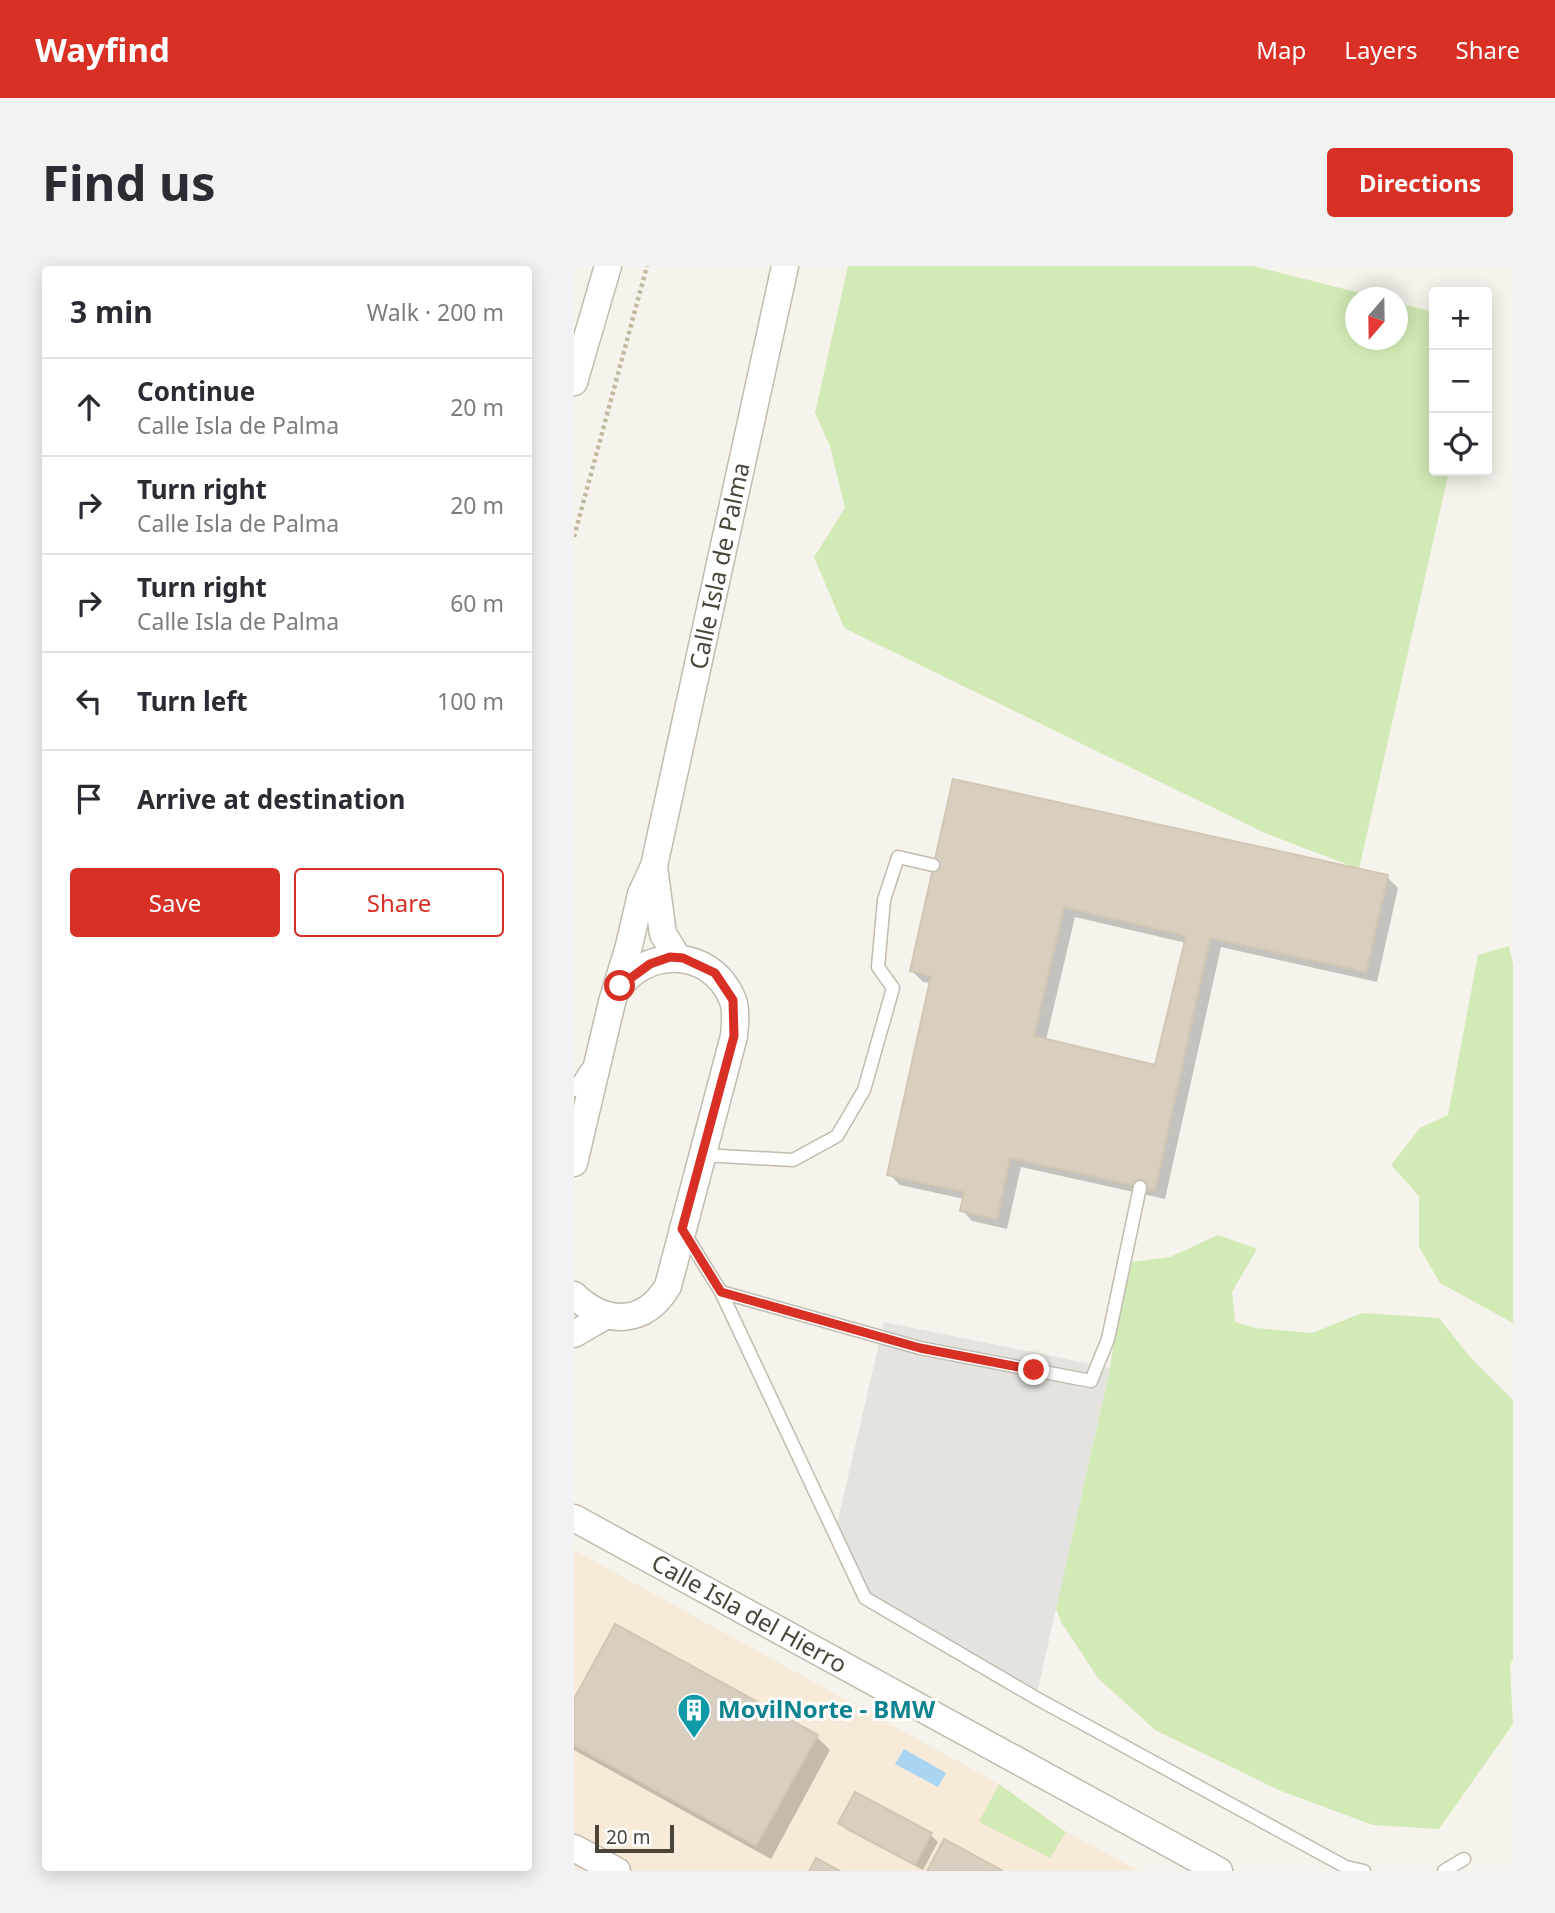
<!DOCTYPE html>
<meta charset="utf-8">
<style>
:root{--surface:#fff;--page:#f2f2f3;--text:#2b2b33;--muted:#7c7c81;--line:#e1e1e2;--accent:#d93025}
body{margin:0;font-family:"Noto Sans",sans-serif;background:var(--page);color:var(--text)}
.controls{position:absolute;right:21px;top:21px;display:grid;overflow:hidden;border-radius:7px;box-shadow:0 4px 18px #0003}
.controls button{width:63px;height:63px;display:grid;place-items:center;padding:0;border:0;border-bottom:2px solid var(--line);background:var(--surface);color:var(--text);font:35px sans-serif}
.compass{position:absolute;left:771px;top:21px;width:63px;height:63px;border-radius:50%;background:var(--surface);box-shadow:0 4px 18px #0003;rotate:200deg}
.scale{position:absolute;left:21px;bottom:18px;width:79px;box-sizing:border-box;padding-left:7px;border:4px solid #4b4439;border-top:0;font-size:19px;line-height:24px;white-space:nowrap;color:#4b4439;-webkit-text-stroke:5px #fff;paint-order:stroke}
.stop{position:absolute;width:21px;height:21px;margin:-16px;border:5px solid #d93025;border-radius:50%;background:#fff}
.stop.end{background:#d93025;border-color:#fff;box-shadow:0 2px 7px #0008}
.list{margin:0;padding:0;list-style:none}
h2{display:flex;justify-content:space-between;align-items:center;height:91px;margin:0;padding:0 28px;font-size:30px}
h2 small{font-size:23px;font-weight:400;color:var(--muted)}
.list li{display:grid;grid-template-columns:46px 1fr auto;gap:21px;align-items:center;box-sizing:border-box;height:98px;padding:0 28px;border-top:2px solid var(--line)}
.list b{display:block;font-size:26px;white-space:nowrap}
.list p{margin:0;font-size:23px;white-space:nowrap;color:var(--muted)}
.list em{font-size:23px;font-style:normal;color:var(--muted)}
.actions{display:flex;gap:14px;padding:21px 28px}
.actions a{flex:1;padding:16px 0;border:2px solid var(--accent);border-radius:7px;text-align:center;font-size:24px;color:var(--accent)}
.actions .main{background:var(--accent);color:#fff}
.icon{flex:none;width:38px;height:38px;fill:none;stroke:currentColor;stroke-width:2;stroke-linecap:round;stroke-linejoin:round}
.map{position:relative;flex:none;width:939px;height:1605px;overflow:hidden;border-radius:7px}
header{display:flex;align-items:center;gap:42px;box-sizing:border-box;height:98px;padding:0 35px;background:var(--accent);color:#fff}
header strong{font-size:33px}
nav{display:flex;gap:38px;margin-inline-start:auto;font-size:24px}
.intro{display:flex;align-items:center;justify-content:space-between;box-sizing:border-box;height:168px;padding:0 42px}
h1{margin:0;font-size:49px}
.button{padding:18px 32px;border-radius:7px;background:var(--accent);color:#fff;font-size:24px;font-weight:700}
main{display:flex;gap:42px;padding:0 42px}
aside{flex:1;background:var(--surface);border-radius:7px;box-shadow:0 4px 18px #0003}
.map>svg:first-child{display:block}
.commercial{fill:#f7ead8}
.green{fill:#d2eab5}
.parking{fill:#e5e3e0}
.water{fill:#a9d4f2}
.shadow{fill:#0003;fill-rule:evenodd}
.building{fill:#d8cfc1;stroke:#d3c7b4;stroke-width:2;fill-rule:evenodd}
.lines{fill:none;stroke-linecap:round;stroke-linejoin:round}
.lane-casing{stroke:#c2bbae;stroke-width:15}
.street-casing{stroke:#c2bbae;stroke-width:29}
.path{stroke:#c4b79f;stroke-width:4.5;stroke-dasharray:3.5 3.5;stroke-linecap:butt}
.lane{stroke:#fff;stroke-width:12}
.street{stroke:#fff;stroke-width:26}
.route{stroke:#d93025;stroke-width:9}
.labels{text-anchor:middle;stroke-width:6;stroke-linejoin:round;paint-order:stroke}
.street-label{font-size:24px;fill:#4b4439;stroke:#fff}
.culture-label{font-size:24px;font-weight:bold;fill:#0d838f;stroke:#fff;text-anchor:start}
</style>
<header>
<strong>Wayfind</strong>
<nav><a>Map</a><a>Layers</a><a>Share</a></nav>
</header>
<div class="intro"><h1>Find us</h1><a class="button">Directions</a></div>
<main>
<aside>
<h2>3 min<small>Walk · 200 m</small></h2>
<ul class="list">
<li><svg class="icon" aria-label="ahead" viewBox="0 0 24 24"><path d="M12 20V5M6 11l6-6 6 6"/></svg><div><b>Continue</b><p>Calle Isla de Palma</p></div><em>20 m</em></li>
<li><svg class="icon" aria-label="right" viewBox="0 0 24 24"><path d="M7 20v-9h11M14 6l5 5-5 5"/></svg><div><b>Turn right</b><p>Calle Isla de Palma</p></div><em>20 m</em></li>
<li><svg class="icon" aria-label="right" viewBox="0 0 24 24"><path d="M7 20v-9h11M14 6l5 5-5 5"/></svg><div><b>Turn right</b><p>Calle Isla de Palma</p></div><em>60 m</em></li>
<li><svg class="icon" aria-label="left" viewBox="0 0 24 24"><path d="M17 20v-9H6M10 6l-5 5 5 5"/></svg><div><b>Turn left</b></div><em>100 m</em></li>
<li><svg class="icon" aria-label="arrive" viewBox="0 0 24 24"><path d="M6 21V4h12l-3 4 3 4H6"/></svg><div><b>Arrive at destination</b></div></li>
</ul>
<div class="actions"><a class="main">Save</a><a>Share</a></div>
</aside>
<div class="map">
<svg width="939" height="1605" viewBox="0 0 939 1605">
<rect width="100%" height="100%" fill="#f6f3ec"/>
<!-- commercial -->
<path class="commercial" d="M0,1284L425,1518L492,1566L566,1605H0Z"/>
<!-- green -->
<path class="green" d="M274,0H679L802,31L782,32V74H824V37L860,46V205H875L785,603L691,567L270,362L240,291L271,242L256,180L241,147Z
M935,680L939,698V1057L866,1017L845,981V930L817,899L846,862L874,849L904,689Z
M644,969L683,983L658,1026L661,1056L681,1062L738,1067L788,1047L865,1052L896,1091L939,1134V1392L936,1399L939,1458L865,1563L799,1559L707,1525L581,1464L524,1412L487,1356L482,1342L536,1103L550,997L596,991Z
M425,1518L492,1566L476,1592L405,1556Z"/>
<!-- parking -->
<path class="parking" d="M310,1056L536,1102L462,1432L291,1332L261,1267Z"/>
<!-- water -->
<path class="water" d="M330,1483L372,1507L364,1521L321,1498Z"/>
<!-- shadow -->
<path class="shadow" d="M380,515L813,611L824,622L803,716L647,681L591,933L447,901L433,963L398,955L388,944L390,933L326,919L315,908L357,717L349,716L338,705ZM501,651L612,677L583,801L472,774Z
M0,1436L242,1470L256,1484L197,1593L0,1484Z
M281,1529L357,1569L364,1576L349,1604L273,1564L266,1557Z"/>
<!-- building -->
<path class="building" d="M379,513L814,609L792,706L636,672L581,924L436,892L423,953L386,945L390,926L313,909L357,710L336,705ZM490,641L612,670L581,799L460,770Z
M41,1358L244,1469L182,1580L0,1479V1433Z
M281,1526L358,1567L341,1599L264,1557Z
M370,1573L429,1605H353Z
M242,1592L266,1605H235Z"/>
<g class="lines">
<defs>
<path id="lane" d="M0,824L13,803
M128,889L219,894L263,870L290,824L319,722L304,701L310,634L324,591L359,599
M111,968L147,1026L291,1332L462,1432L772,1601L790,1605
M147,1026L346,1082L517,1115L534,1073L566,921
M870,1605L890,1593"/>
<path id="street" d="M0,116L34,0
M80,601L89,668L104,692
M0,897L38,736L55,680L67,628L80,600L211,0
M0,1029C32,1060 71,1059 94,1020L160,770C161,759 163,743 158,732C136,681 70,680 41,727
M0,1068L31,1050
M0,1252L645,1605
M0,1582L43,1605"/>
</defs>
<!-- lane casing -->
<use href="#lane" class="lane-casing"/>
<!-- street casing -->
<use href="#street" class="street-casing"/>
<!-- path -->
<path class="path" d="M0,271L73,0"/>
<!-- lane -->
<use href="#lane" class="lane"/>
<!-- street -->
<use href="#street" class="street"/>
</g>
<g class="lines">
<!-- route -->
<path class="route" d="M46,720L76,698L96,691L109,692L141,707L159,734L160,770L108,963L147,1026L346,1082L460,1104"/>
</g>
<!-- icons -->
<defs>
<symbol id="building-pin" viewBox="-11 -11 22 30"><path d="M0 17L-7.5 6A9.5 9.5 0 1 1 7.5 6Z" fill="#0f9aa8" stroke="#fff"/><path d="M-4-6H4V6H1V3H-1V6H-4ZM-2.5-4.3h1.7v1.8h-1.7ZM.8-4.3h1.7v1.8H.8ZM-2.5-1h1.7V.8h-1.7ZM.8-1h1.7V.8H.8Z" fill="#fff"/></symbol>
</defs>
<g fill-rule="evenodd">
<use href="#building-pin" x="101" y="1425" width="38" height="52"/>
</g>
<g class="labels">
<!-- street labels -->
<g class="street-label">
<text transform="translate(146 300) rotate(-78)" y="8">Calle Isla de Palma</text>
<text transform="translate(175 1348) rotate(29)" y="8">Calle Isla del Hierro</text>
</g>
<!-- culture labels -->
<g class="culture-label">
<text x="144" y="1452">MovilNorte - BMW</text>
</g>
</g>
</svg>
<div class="controls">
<button>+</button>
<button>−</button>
<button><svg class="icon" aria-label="locate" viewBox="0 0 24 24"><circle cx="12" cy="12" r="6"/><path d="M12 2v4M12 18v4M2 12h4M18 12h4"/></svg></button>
</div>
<svg class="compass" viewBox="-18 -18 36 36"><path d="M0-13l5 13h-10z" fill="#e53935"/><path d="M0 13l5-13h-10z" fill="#7c7c81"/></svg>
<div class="scale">20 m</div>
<div class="stop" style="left:46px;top:720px"></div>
<div class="stop end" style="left:460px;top:1104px"></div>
</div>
</main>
